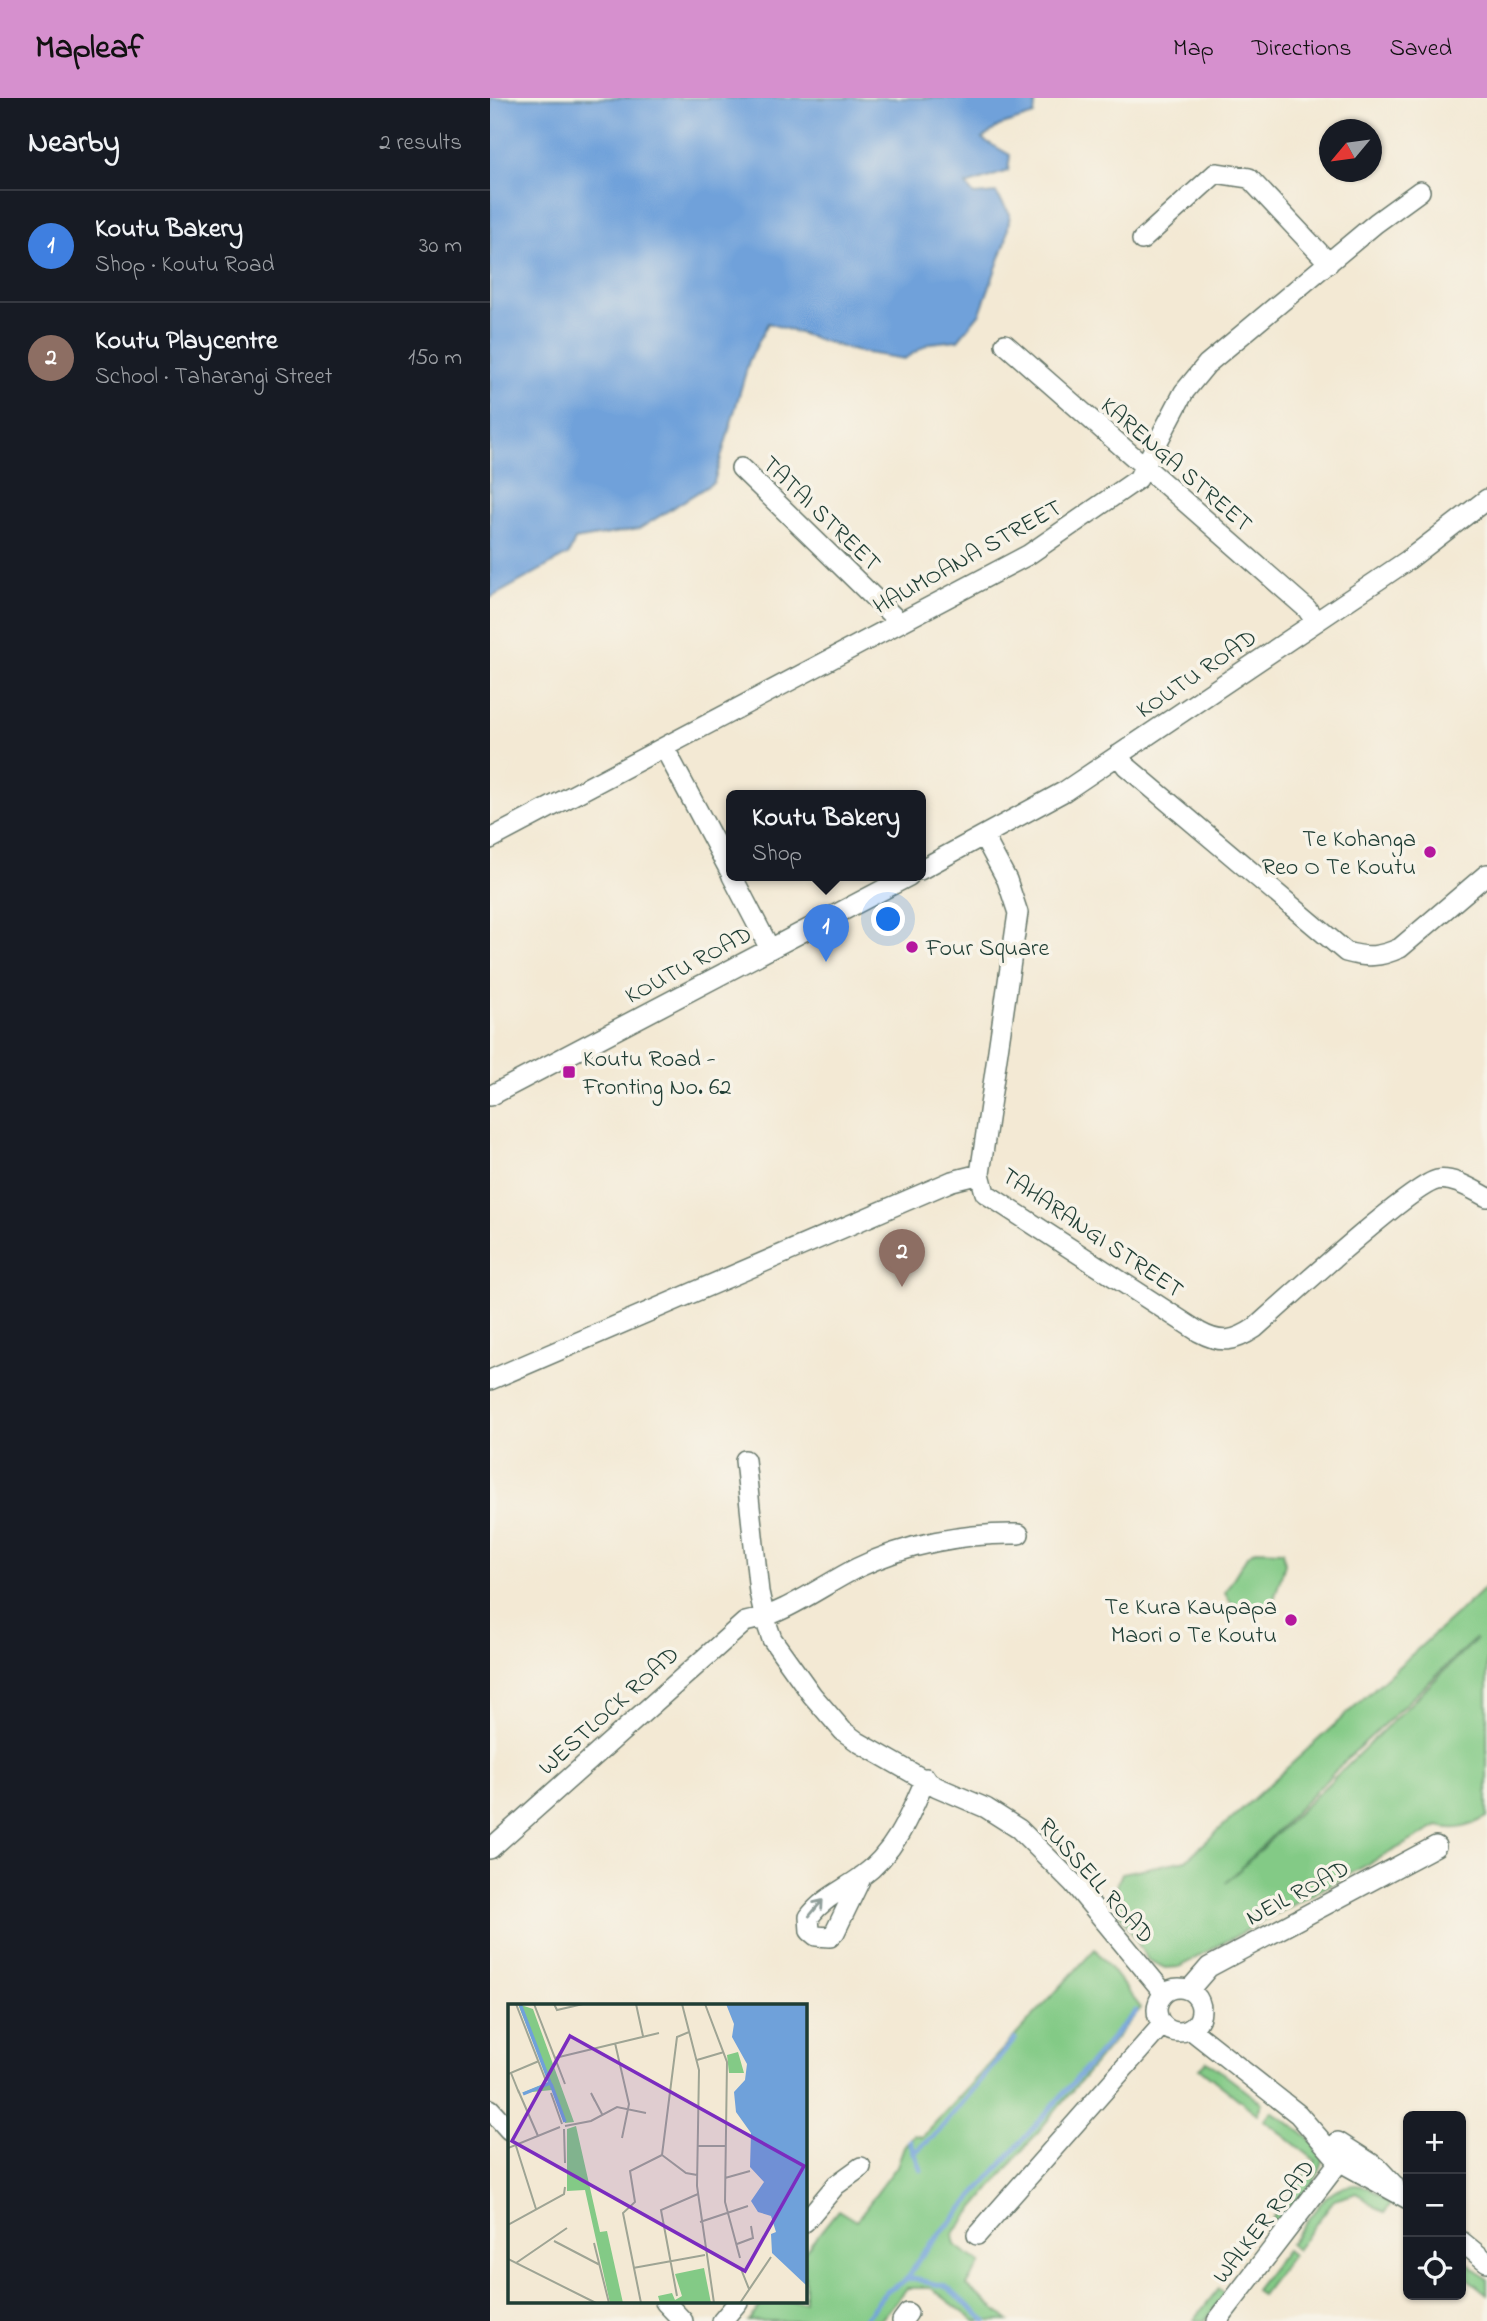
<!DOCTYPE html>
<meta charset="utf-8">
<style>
:root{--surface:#171b24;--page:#20242c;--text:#f1f3f6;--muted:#9ea1a6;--line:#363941;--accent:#d690ce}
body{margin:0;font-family:"Indie Flower",sans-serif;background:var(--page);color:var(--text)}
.controls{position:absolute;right:21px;bottom:21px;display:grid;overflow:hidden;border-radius:10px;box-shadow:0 2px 5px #0004}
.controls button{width:63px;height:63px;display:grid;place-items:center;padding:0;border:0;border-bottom:2px solid var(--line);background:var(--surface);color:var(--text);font:35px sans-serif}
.compass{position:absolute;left:829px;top:21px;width:63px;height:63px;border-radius:50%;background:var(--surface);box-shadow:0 2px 5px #0004;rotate:241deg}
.you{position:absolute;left:399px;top:822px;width:24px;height:24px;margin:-18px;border:5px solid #fff;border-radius:50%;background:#1a73e8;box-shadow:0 0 0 10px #1a73e833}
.badge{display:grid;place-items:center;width:46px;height:46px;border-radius:50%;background:var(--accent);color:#fff;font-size:23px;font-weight:700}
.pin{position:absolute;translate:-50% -58px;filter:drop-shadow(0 2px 4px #0008)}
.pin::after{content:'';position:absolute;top:37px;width:24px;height:21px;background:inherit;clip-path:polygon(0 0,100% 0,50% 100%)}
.popup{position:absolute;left:236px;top:692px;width:200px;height:91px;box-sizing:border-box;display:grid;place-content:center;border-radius:10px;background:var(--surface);filter:drop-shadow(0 2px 5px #0005);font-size:23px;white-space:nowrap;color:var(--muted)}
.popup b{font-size:26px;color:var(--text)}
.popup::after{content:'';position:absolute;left:50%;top:100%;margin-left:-14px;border:14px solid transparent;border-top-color:var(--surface)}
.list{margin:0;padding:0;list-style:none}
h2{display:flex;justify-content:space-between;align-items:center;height:91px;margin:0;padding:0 28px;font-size:30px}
h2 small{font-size:23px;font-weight:400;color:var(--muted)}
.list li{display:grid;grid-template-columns:46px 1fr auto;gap:21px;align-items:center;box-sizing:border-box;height:112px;padding:0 28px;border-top:2px solid var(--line)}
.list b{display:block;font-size:26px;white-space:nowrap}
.list p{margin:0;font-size:23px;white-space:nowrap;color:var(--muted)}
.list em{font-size:23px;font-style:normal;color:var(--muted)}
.icon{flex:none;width:38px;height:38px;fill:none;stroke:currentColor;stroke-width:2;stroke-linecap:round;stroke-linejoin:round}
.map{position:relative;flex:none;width:997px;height:2223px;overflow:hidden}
header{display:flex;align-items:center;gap:42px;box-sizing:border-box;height:98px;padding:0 35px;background:var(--accent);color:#111}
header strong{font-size:33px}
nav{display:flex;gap:38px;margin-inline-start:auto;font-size:24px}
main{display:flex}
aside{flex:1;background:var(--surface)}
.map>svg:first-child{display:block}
.green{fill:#83ca86;stroke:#51845d;stroke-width:2;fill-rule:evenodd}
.water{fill:#6fa1da;stroke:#476f87;stroke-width:2}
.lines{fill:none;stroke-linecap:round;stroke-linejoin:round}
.stream{stroke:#6fa1da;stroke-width:5}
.minor-casing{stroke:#69796c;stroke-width:22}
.minor{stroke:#fff;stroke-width:19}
.oneway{stroke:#8f9e9a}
.poi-dot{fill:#b5179e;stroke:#f7f3e8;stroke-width:2.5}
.labels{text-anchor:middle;stroke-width:7;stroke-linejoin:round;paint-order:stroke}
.street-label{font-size:24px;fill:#1f3d34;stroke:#f7f3e8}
.poi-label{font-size:24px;fill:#1f3d34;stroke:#f7f3e8;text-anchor:end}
.inset-river{fill:none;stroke:#6fa1da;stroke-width:3.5}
.inset-road{fill:none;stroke:#9ea494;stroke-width:2}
.view{fill:#7b2cbf;fill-opacity:0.15;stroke:#7b2cbf;stroke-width:3.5}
.inset-edge{fill:none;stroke:#1f3d34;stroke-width:3.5}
</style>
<header>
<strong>Mapleaf</strong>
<nav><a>Map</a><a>Directions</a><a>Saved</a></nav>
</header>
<main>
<aside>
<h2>Nearby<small>2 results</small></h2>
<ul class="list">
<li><span class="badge" style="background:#3f7fe0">1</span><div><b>Koutu Bakery</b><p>Shop · Koutu Road</p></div><em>30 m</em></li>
<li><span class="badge" style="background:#8d6e63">2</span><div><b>Koutu Playcentre</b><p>School · Taharangi Street</p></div><em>150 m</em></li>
</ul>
</aside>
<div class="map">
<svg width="997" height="2223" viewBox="0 0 997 2223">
<rect width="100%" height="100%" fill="#f7f3e8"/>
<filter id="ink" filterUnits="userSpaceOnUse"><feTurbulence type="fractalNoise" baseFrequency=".0143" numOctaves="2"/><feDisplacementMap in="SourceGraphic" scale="14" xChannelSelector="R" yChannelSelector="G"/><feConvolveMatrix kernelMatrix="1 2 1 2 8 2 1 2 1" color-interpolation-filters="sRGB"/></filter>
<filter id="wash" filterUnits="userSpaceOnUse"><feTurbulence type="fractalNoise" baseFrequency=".00686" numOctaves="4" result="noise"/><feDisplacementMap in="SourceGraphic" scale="28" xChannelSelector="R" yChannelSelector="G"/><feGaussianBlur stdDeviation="1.57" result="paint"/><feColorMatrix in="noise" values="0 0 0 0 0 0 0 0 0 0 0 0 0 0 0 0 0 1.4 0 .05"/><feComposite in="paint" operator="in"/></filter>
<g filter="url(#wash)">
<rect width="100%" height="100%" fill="#f3e9d4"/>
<!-- green -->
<path class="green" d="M765,1452L793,1453L795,1466L780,1514C762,1513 741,1514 735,1494L757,1458Z
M997,1488V1719C980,1728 967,1734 948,1728L689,1869L675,1870L658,1862L628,1813L627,1787L632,1775L696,1762ZM985,1541L986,1542L736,1785L858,1660Z
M605,1851L651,1910L463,2136L465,2147L491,2165L476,2187L519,2223H485L441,2190H417L390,2223H258L274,2204H315V2153L348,2112L366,2123L407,2068L414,2048L425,2037L432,2039Z
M717,1963L772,2005L767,2016L709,1970Z
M782,2013C796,2025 824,2039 832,2056C839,2074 800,2114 788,2128L782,2120L826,2063L774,2022Z
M866,2087L878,2089L901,2106L894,2115L867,2095L844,2102L806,2152L800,2146C817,2125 836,2086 866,2087Z
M796,2152L802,2157L772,2197L765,2192Z
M971,2160L997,2181V2196L971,2175Z
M728,2191L735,2197L715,2223L704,2222Z"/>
<!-- water -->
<path class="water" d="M0,0H546L544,17L509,28L492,41L520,57L518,73L476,87L484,97L506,95L520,116L516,143L490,215L468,242L440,245L414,261L364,253L278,225L259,263L224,384L149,431L85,442L79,456L0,500Z"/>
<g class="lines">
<!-- stream -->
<path class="stream" d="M420,2043L431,2072
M424,2055L449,2033L525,1941
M418,2180L430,2159L646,1913
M373,2223L395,2195L418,2180L455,2188L496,2223"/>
</g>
</g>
<g filter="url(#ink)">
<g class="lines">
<defs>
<path id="minor" d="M652,142L726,75L759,80L839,165
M515,246L817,511L826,524
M251,370L409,524
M175,651L242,777
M628,657L636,668L856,854C877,860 890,859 910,850L997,776
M494,739L517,782L528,815L490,1076L495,1095L709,1234C731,1246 744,1244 765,1230C793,1205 922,1087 947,1082C964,1079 983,1092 997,1099
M0,741L538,457L648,381L694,294L717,266L886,125L930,93
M430,772L575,693L918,462L997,401
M242,778L280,851
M0,998L419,778
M0,1282L462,1083L490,1076
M255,1362L269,1494L275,1521L282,1541L322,1597L353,1633L368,1644L447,1689L496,1710L529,1731L583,1785L674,1895
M0,1751L255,1524C294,1517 331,1488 367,1470C416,1446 474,1435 529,1436
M372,1778L345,1834L340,1839L326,1838L320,1833L319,1819C333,1800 352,1793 371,1779C405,1755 420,1717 436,1680
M667 1912a22 22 0 1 1 44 0a22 22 0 1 1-44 0Z
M699,1892L719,1869L946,1748
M700,1931L808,2016L849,2063L918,2101
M0,2011L19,2032
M848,2044L887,2069L904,2087
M315,2124L346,2087L371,2069
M487,2137L672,1927
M971,2143L997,2164
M175,2204L193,2223
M232,2223L248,2204
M412,2223L418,2215
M727,2223L856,2055"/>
</defs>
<!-- minor casing -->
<use href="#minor" class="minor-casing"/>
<!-- minor -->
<use href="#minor" class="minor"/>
</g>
<!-- one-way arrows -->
<defs><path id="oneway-shaft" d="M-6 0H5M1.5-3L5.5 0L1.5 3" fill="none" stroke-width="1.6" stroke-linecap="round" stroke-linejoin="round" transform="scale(1.75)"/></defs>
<use class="oneway" href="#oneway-shaft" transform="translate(326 1810) rotate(-50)"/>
</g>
<!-- markers -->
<g class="poi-dot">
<circle cx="940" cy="754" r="7"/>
<circle cx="422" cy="849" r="7"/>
<rect x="72" y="967" width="14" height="14" rx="3.5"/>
<circle cx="801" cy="1522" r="7"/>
</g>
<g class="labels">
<!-- street labels -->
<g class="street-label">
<text transform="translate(687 366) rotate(41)" y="8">KARENGA STREET</text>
<text transform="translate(332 415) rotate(44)" y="8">TATAI STREET</text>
<text transform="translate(477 458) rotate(-29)" y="8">HAUMOANA STREET</text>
<text transform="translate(706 575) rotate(-34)" y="8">KOUTU ROAD</text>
<text transform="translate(198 866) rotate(-28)" y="8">KOUTU ROAD</text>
<text transform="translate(603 1134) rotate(34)" y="8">TAHARANGI STREET</text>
<text transform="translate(118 1612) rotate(-42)" y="8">WESTLOCK ROAD</text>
<text transform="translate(607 1782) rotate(48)" y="8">RUSSELL ROAD</text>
<text transform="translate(807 1794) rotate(-28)" y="8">NEIL ROAD</text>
<text transform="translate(773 2123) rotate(-52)" y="8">WALKER ROAD</text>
</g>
<!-- poi labels -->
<g class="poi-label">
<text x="926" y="748">Te Kohanga<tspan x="926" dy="28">Reo O Te Koutu</tspan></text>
<text x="436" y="857" text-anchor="start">Four Square</text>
<text x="93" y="968" text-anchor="start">Koutu Road -<tspan x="93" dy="28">Fronting No. 62</tspan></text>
<text x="787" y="1516">Te Kura Kaupapa<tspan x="787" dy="28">Maori o Te Koutu</tspan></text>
</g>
</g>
<!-- overview -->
<g transform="translate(18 1906)">
<rect width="299" height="299" fill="#f3e9d4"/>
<path d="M10,0L25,5L66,118L57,119L44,86L14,89L41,78ZM230,48L236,69H221L219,51ZM68,122L92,228L99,227L115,299H102L77,186L59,187V125ZM196,264L203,299H152L150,292L164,289L167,296L174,292L167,270Z" fill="#83ca86"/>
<path d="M218,0H299V282L264,249L263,230L268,228L263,212L250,208L243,197L256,178L242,163L243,129L228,108L226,88L237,76L239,60L224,33L226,20Z" fill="#6fa1da"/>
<path class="inset-river" d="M12,0L42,79L15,90M43,80L57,118"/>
<path class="inset-road" d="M8,0L38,77M26,0L57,80M46,0L49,6L75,0M128,0L135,32M174,0L191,66L189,182L206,299M197,0L219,58L217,198L232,254M107,39L121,100L114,134M47,54L151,29M189,56L216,48M3,69L11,89M0,70L31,57M10,86L30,132M43,89L54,120M87,97L83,89L94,110M57,122L83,117L109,103L138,109M56,125L57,159M8,142L28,205M190,142H217M0,144L52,123M154,151L169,33L181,28M154,151L178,169L189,171M217,174L242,167M192,218L240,202M0,221L56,190L57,183M46,237L92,261M86,239L101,299M229,240L245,234L243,222M0,255L88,299M8,259L59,224M125,264L197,251M233,265L241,285M169,292L153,206L190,190M133,299L115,209L127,198L122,167L154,151M232,299L263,253"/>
<path class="view" d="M62,32L296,162L237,267L4,137Z"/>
<rect width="299" height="299" class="inset-edge"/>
</g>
</svg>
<div class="controls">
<button>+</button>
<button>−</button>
<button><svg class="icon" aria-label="locate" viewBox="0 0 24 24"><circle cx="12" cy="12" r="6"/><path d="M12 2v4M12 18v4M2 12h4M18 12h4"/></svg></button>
</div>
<svg class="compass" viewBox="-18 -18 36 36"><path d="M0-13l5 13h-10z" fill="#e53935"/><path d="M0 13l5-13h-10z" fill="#9ea1a6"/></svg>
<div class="you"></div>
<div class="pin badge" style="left:336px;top:864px;background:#3f7fe0">1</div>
<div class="popup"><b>Koutu Bakery</b>Shop</div>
<div class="pin badge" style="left:412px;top:1189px;background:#8d6e63">2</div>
</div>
</main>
